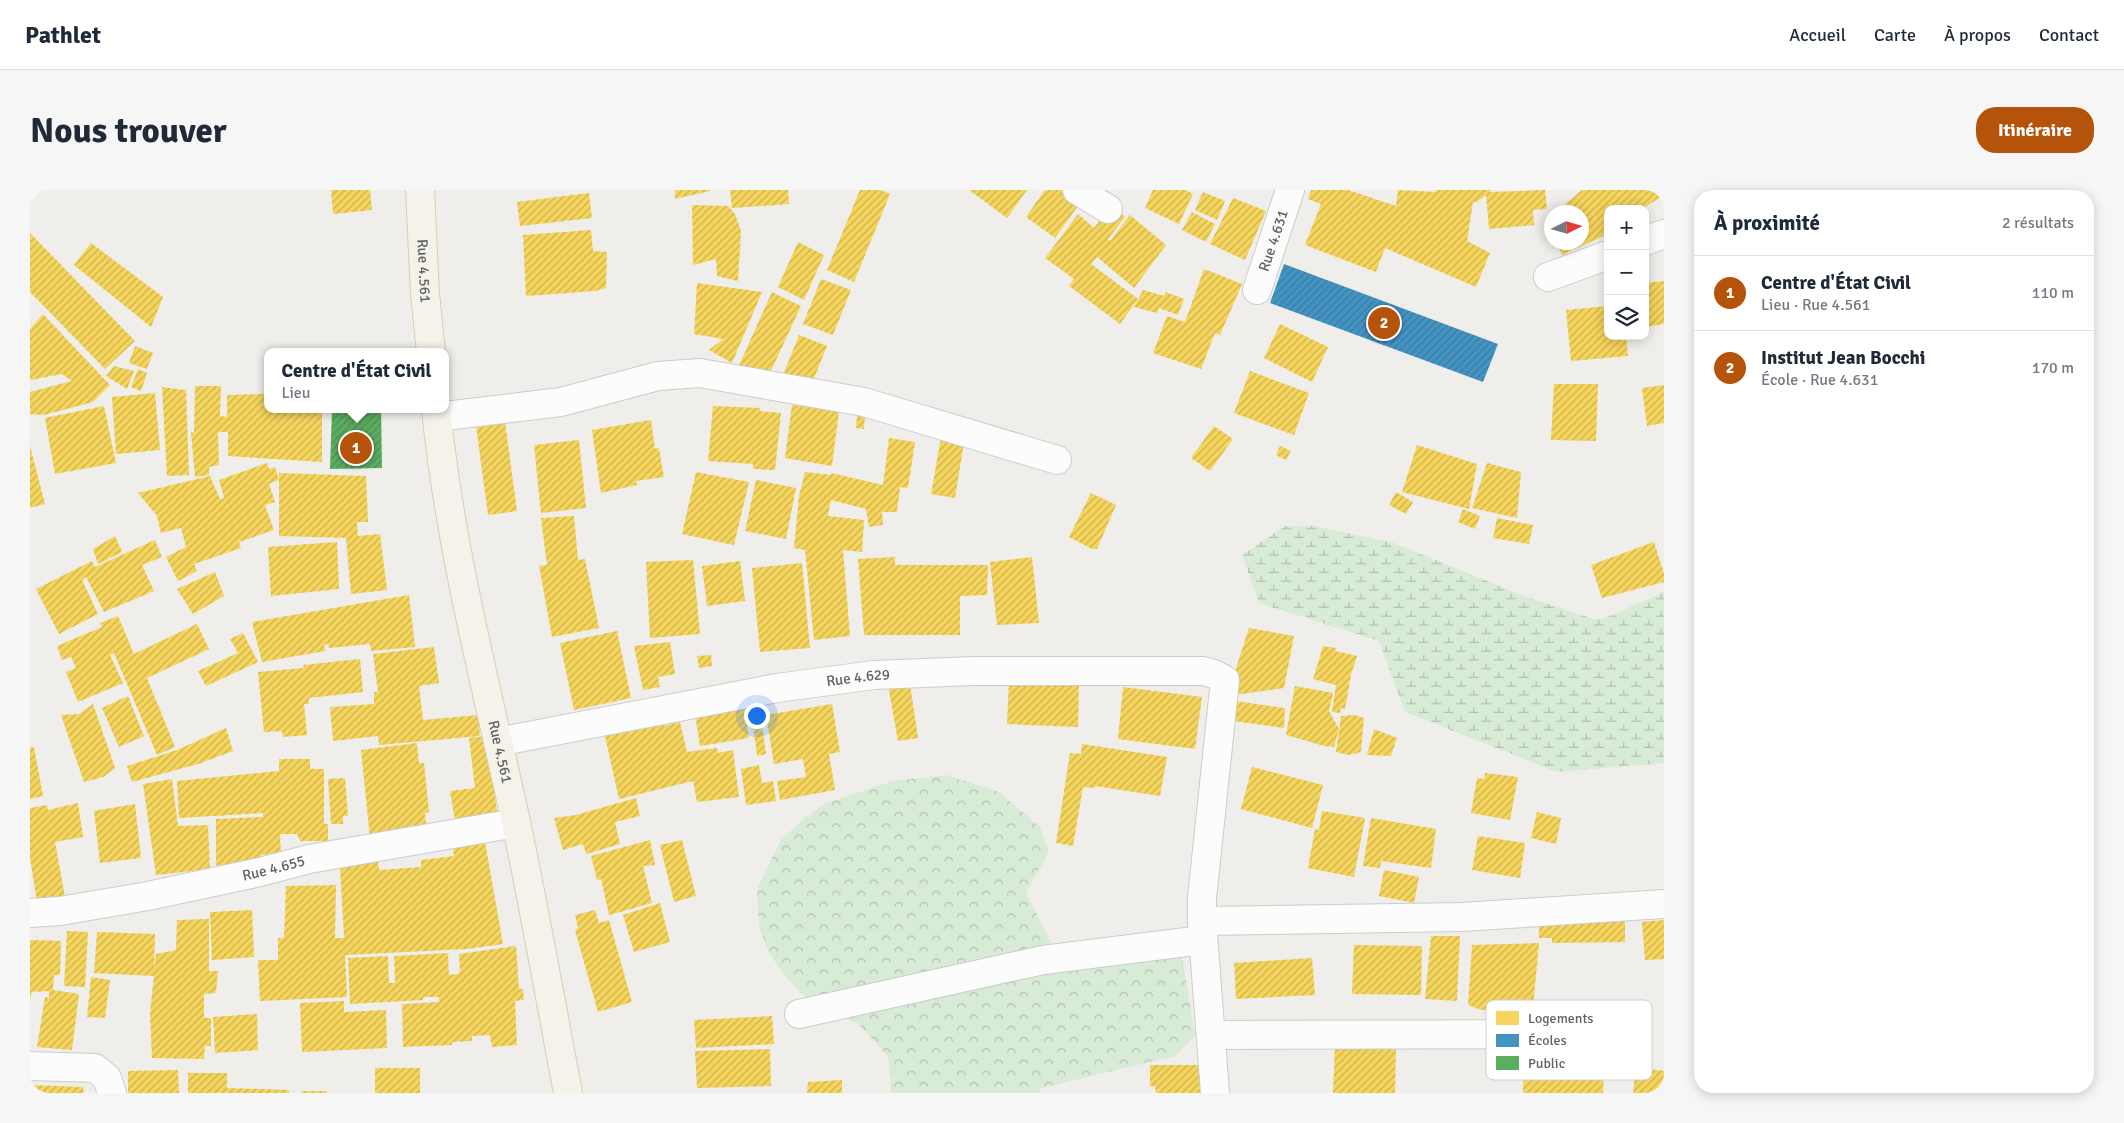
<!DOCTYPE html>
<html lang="fr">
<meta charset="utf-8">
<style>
:root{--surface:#fff;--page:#f6f6f7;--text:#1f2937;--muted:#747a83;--line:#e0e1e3;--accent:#b45309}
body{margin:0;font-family:Signika,sans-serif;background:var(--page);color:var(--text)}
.controls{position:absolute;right:15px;top:15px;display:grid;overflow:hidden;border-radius:10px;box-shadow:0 2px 12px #0003}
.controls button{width:45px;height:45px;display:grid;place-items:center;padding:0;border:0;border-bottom:1px solid var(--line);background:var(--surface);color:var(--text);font:25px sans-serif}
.compass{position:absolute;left:1514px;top:15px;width:45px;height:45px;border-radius:50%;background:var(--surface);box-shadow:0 2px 12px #0003;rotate:85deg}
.you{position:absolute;left:726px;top:525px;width:18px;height:18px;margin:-12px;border:4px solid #fff;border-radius:50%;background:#1a73e8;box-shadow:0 0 0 8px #1a73e833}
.badge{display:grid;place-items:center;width:32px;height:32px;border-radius:50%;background:var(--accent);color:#fff;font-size:16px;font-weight:700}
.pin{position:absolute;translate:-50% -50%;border:2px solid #fff;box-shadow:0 1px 5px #0006}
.popup{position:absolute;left:234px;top:158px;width:185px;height:65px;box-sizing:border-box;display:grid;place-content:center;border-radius:10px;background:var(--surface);filter:drop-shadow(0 1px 4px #0005);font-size:16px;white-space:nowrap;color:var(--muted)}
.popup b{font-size:19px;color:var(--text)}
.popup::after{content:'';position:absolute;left:50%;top:100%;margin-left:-10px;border:10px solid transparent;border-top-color:var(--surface)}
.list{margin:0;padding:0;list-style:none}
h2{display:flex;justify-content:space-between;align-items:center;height:65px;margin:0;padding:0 20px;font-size:21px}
h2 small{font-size:16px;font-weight:400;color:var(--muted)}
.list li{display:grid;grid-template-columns:32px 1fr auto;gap:15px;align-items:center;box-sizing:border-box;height:75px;padding:0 20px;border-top:1px solid var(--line)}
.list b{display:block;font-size:19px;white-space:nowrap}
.list p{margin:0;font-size:16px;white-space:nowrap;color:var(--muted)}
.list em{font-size:16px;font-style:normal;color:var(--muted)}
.icon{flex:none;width:28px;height:28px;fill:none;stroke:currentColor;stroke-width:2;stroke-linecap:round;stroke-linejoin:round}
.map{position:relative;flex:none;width:1634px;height:903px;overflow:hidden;border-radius:20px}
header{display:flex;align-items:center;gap:30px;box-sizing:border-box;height:70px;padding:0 25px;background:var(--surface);border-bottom:1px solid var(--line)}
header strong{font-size:24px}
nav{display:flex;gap:28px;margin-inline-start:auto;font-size:18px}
.intro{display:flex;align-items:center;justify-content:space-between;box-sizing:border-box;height:120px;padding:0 30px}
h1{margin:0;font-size:35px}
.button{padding:12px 22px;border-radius:20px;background:var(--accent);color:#fff;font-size:18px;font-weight:700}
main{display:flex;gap:30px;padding:0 30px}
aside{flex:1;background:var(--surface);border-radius:20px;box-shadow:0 2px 12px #0003}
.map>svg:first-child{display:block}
.forest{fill:url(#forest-crowns)}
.wetland{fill:url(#wetland-marsh)}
.homes{fill:url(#homes-hatch)}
.schools{fill:url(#schools-hatch)}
.public{fill:url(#public-hatch)}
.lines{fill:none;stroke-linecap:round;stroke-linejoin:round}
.minor-casing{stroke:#cbcccc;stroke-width:30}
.major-casing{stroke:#d7ceb8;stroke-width:30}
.minor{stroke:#fdfcfc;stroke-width:28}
.major{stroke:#f4f2e9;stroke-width:28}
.labels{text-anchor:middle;stroke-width:5;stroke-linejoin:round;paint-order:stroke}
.street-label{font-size:15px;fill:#5f6368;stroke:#fff}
.key{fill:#fff;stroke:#cfd0d2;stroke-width:1}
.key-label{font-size:14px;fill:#5f6368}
</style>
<header>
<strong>Pathlet</strong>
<nav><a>Accueil</a><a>Carte</a><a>À propos</a><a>Contact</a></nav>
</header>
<div class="intro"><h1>Nous trouver</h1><a class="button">Itinéraire</a></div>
<main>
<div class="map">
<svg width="1634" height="903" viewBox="0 0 1634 903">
<defs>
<pattern id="forest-crowns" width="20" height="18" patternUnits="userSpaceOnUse" patternTransform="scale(1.25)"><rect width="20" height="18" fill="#d8ebd6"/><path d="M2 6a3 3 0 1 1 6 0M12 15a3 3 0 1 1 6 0" fill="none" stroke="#b2c2b1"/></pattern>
<pattern id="wetland-marsh" width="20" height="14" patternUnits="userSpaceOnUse" patternTransform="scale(1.25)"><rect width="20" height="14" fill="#d8ebd6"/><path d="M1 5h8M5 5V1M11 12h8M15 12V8" fill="none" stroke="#b2c2b1"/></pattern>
<pattern id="homes-hatch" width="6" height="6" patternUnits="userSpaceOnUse" patternTransform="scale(1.25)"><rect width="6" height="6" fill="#f6d55c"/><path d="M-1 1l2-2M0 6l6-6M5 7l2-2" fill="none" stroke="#cab050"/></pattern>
<pattern id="schools-hatch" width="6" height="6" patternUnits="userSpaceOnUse" patternTransform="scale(1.25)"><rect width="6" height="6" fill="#4393c3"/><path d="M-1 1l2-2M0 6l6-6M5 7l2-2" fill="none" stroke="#3b7ca2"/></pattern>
<pattern id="public-hatch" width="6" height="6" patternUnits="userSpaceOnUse" patternTransform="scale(1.25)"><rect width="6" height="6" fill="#5aae61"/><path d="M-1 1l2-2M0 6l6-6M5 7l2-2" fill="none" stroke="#4e9154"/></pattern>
</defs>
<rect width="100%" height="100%" fill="#efeeea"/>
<!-- forest -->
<path class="forest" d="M916,585L969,602L1010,637L1019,662L996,703L1021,753L1056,776L1152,766L1165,846L1145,866L1011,898L1010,903H860L861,893L858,866L828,834L779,811L755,786L739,763L729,737L727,699L751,650L771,631L794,614L863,591Z"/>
<!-- wetland -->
<path class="wetland" d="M1255,336H1285L1364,353L1494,406L1564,429H1573L1634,402V573L1527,582L1375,522L1349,451L1229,413L1212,365Z"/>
<!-- homes -->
<path class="homes" d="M301,0H340L342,20L303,24Z
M645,0H680V1L645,9Z
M700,0H758L759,14L702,18Z
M830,0H851L860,4L824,92L797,80Z
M939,0H997L977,28Z
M1015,0H1033L1050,13L1025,48L996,27Z
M1123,0H1155L1163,4L1149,34L1115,18Z
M1281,0H1318L1366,16L1368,0L1406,2V0H1462L1459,2L1515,0L1517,19L1503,20L1504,35L1459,39L1456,5L1447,12H1443L1437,51L1460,63L1446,97L1355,58L1346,82L1275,55L1291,14L1278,9Z
M1552,0H1634V5L1612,19H1578V44L1532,65L1526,52H1552V22H1526Z
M1173,2L1195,11L1187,30L1165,20Z
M559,3L562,28L490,36L487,12Z
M1203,8L1236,21L1215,70L1180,54Z
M662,15L698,16L705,24L711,41L708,91L687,86L686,69L663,75Z
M1081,16L1095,27L1078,49L1080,51L1100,25L1136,55L1104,98L1067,67L1061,74L1108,109L1090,134L1039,96L1044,89L1015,68L1048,24L1064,38Z
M1162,22L1185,34L1176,52L1152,40Z
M1522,26V43L1515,31Z
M561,40L563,61L577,62L576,98L565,101L496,106L493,45Z
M0,43L105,151L75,179L0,102Z
M768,52L794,65L774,110L748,97Z
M61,53L133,107L121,137L44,75Z
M1174,79L1212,94L1190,145L1185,143L1171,179L1123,163L1137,126L1155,132Z
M791,89L821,100L803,145L773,134Z
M1634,91V134L1615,137V93Z
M667,93L732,102L702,173L679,160L693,149L664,144Z
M1113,100L1134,106L1136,102L1154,109L1148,125L1129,118L1127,123L1104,117Z
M742,102L771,116L735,194L707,180Z
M1578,116V146H1596L1598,166L1541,171L1536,120Z
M13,124L80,195L63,212L14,225L0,224V202L42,191L32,184L0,190V139Z
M1250,134L1298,157L1282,192L1234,168Z
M769,145L797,156L779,201L751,190Z
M105,156L123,163L117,179L99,173Z
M84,176L104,181L97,199L76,186Z
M108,179L117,183L111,201L101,197Z
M1220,181L1279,203L1264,245L1204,223Z
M1524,194H1568L1566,251L1521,250Z
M1634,195V233L1617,236L1612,198Z
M165,196H191L190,226L197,227V205L237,204V219H292V272L198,266V242H188L189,275L179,277V285L165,287L161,242L164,243Z
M132,197L156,200L159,285L137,286Z
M125,203L130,260L86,264L82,207Z
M762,215L809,221L802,276L755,268Z
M74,216L86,273L25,284L15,228Z
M683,216L730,218V221L751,223L745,280L723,279V274L678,271Z
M827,226H835L834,239L826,238Z
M621,230L625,259L629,258L634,287L606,291L607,295L571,303L562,240Z
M475,232L487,321L458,325L446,236Z
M1184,236L1203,249L1180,281L1161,268Z
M912,242L935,246L925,308L901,304Z
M859,248L885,252L878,298L870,297L867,322H852L853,335L839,337L836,319L801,310L798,326L834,330L832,362L813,360L820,446L784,450L775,360L764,358L769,306L775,282L801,285V283L853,295Z
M549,250L556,318L511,323L504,255Z
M1387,255L1447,274L1439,319L1372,302Z
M0,256L15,314L0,318Z
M1250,256L1261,261L1256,270L1246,265Z
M237,273L239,279L245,277L249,290V283L336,286L338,332H327L328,346L350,344L357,400L321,404L316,348L249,346V290L239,294L245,312L235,315L244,340L209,352L211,358L164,374L167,381L148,391L136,367L156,357L151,338L131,343L127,326L108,303L180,286L190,309L194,308L198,321L189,290Z
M1457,273L1491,282L1487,328L1442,318Z
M666,282L719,292L704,355L652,344Z
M726,290L766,298L756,349L715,341Z
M1366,302L1383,312L1376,324L1359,315Z
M1061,303L1086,315L1067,359H1062L1039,347Z
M1433,319L1450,326L1445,339L1428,332Z
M544,326L548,370L555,369L569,438L522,447L509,376L517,375L511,328Z
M1467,328L1503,335L1499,354L1463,348Z
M85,346L92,362L68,374L63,359Z
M125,350L132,367L112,375L124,401L74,422L56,387L52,390L68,424L29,444L6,399L62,371L65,377Z
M307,352L309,399L241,406L238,357Z
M1624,352L1634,384V392L1572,408L1561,375Z
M865,367V375H958L957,405L930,406V445H834L828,369Z
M1002,367L1009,433L967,435L960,372Z
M663,370L670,444L620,448L616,372Z
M710,371L715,411L677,416L672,376Z
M772,373L780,458L730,462L722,378Z
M185,382L194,406L163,424L147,399Z
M379,405L385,457L341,461L340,454L299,458L298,454L294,455L295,461L232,472L222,432Z
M88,426L104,464L167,434L179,459L117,488L145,557L127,565L84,463L80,465L93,493L48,512L36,482L46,478L41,467L32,470L27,456L72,437L70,433Z
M1219,438L1264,446L1254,498L1197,506Z
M587,441L601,508L544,520L530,453Z
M213,443L228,472L176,496L168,481L208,463L200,449Z
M640,452L645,484L628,487L630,497L613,500L604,456Z
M1293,456L1306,458L1305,461L1327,466L1321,485L1315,519L1310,518L1311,523L1302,522L1306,495L1283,489Z
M404,457L409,493L389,496L393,530L448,525L450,546L349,555L348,546L303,551L300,517L344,514V502H348L343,464Z
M681,465L682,476L669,478L667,466Z
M330,469L333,502L279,508V514H274L277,545L253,547L252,541L234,542L228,482L274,478L273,475Z
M877,474L888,548L868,551L855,478Z
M979,492L1049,494L1048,537L977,534Z
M1265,496L1303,503L1299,521L1309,539L1304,557L1294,556L1256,545Z
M718,497L728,508L736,564L727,566Z
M1093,497L1172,507L1165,559L1088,549Z
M712,504L719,548L670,556L663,512Z
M98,506L114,546L89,557L72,518Z
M1205,511L1255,518L1254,538L1203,531Z
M63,514L85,578L73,587L54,592L31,525L49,524Z
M802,514L810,562L799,564L805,600L750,610L747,591L776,587L773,569L744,574L736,525Z
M1324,525L1334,528L1331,562L1319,565L1306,562L1311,526Z
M632,529L634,536L650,532L657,562L687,558L688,563L703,560L709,607L667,612L663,591L589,609L574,542Z
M196,538L203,561L168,574L102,592L97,576L147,560Z
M1344,539L1367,548L1361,566L1337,565Z
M457,546L468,629L426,636L420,601L445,598L439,548Z
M387,553L389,573H394L399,622L395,623L397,642L340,648L331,560Z
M1052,554L1137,567L1130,606L1065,596L1064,598L1053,597L1043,656L1026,653L1040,563L1051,564Z
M0,557H4L13,606L0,609Z
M249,569H280V579H294V634H298V651H270L267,644H250L251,663L231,665V670L206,677L186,675V629L233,627V623L149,628L147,591L249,581Z
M729,575L732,593L743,591L746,611L716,615L711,579Z
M1222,577L1293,595L1282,638L1211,619Z
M1455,583L1488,587L1480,630L1441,623L1447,588L1454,589Z
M315,588L318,626H313V634H301L298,589Z
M142,589L148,636L178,635L180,679L126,685L113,594Z
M606,608L610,626L585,632L590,654L556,664L553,654L533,660L524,628L546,625Z
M48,613L53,647L25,652L35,707L7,712L0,668V618L17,615L18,620Z
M105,614L111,668L70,673L64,621Z
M1292,621L1335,628L1324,687L1278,678L1285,639L1289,640Z
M1507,622L1531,628L1526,654L1501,648Z
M1341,628L1406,639L1401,678L1351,671L1350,678L1333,676Z
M1448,646L1495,653L1490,688L1442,680Z
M620,650L625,675L613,676L622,713L579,725L571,689L567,690L561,666Z
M652,650L666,706L644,712L630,655Z
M455,652L473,754L437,759L315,765L317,807L230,811L228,770H248V748H254L256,696L306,695L305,748H314L310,676L348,671L349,680L391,677V670L424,666L423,658Z
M1354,680L1389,687L1384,713L1349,706Z
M630,713L640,752L604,762L593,725Z
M222,720L224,767L182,770L180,722Z
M565,720L569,733L579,730L602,812L568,822L545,740L548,738L545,725Z
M1595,726V752L1522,753V748H1509V728Z
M179,729V781H188L186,803L174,804V828H181V856H175L174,869L122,868L120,823L124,786L64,783L67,742L125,744L124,780L126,764L146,760L147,730Z
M1634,730V769L1615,770L1612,732Z
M37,741L58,742L55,797L34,796Z
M1401,746H1430L1427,811L1395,809Z
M0,750L31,751L30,785H24L23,800L49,804L42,860L7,857L15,807L19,808V801L2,802L0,809Z
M1509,753L1503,818L1451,820L1438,815L1442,755Z
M1324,755L1392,756L1391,805L1322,804Z
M486,756L489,799H493L494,810L485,811L487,855L462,857L460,845L442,846V851L422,852V855L373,857L372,814L409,812V807H393V810L320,814L318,768L358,766L359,793H365L364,766L418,763L419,785L428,784L430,782L429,764Z
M1282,768L1285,805L1206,809L1204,773Z
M61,787L80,790L75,828L57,827Z
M314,811V822L356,820L357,858L272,862L270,813Z
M227,824L228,860L185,863L183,827Z
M742,826L744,854L666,858L664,830Z
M1305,856H1366L1365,903H1303Z
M740,859L741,896L667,898L665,861Z
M1494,864L1575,868L1573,903H1493Z
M1120,875H1181V903H1126L1125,896H1120Z
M1606,877L1634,881V903H1603Z
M345,878H390V903H345Z
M148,880L149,903H98V881Z
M158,883H197V898L259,900V903H158Z
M812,890V903H777L778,892Z
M0,895L53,897L54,903H0Z
M272,901H297V903H272Z"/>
<!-- schools -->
<path class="schools" d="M1254,74L1468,154L1453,192L1240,113Z"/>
<!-- public -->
<path class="public" d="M302,219H351L352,278L300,279Z"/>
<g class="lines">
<defs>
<g id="minor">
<path d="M1047,0L1078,19"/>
<path d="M1615,51L1634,44"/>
<path d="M1518,87L1578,65"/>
<path id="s1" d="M1227,100L1260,0"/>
<path d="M407,227L531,212L628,186L670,183L834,212L1027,270"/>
<path id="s2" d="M468,552L747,498L844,485L943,481H1173L1184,484L1195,490L1172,708V731L1185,903"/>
<path id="s3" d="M0,723L30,721L118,706L230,682L279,669L486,633"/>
<path d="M1172,731L1432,727L1634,714"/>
<path d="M769,824L1013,770L1172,750"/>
<path d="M1182,845L1543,844"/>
<path d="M0,876L65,878L77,888L82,903"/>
</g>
<g id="major">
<path id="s4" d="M390,0L395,104L401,162"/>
<path id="s5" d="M406,219C420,359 456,495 486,632C505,722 521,813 538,903"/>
</g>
</defs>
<!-- minor casing -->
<use href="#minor" class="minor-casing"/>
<!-- major casing -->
<use href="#major" class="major-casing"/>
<!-- minor -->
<use href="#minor" class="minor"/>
<!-- major -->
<use href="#major" class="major"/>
</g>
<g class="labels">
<!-- street labels -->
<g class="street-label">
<text dy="5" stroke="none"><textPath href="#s1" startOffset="52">Rue 4.631</textPath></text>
<text dy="5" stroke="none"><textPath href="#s4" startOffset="81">Rue 4.561</textPath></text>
<text dy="5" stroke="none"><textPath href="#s2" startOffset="366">Rue 4.629</textPath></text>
<text dy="5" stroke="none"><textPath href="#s5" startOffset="349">Rue 4.561</textPath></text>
<text dy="5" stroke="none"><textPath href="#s3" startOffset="248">Rue 4.655</textPath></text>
</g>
</g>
<!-- legend -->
<rect x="1456" y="810" width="166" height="80" rx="8" class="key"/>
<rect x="1466" y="821" width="23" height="14" fill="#f6d55c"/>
<rect x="1466" y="844" width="23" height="13" fill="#4393c3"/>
<rect x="1466" y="866" width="23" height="14" fill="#5aae61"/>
<g class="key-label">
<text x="1498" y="833">Logements</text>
<text x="1498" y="855">Écoles</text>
<text x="1498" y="878">Public</text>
</g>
</svg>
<div class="controls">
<button>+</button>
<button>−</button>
<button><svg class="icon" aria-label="layers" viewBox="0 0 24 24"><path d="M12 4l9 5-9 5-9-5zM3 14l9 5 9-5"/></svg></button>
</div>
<svg class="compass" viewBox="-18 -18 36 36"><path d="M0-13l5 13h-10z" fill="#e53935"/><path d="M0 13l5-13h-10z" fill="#747a83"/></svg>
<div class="you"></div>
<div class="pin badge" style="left:326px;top:258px">1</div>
<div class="popup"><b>Centre d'État Civil</b>Lieu</div>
<div class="pin badge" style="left:1354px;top:133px">2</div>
</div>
<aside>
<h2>À proximité<small>2 résultats</small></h2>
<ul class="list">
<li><span class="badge">1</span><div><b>Centre d'État Civil</b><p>Lieu · Rue 4.561</p></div><em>110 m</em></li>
<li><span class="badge">2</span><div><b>Institut Jean Bocchi</b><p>École · Rue 4.631</p></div><em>170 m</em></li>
</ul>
</aside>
</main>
